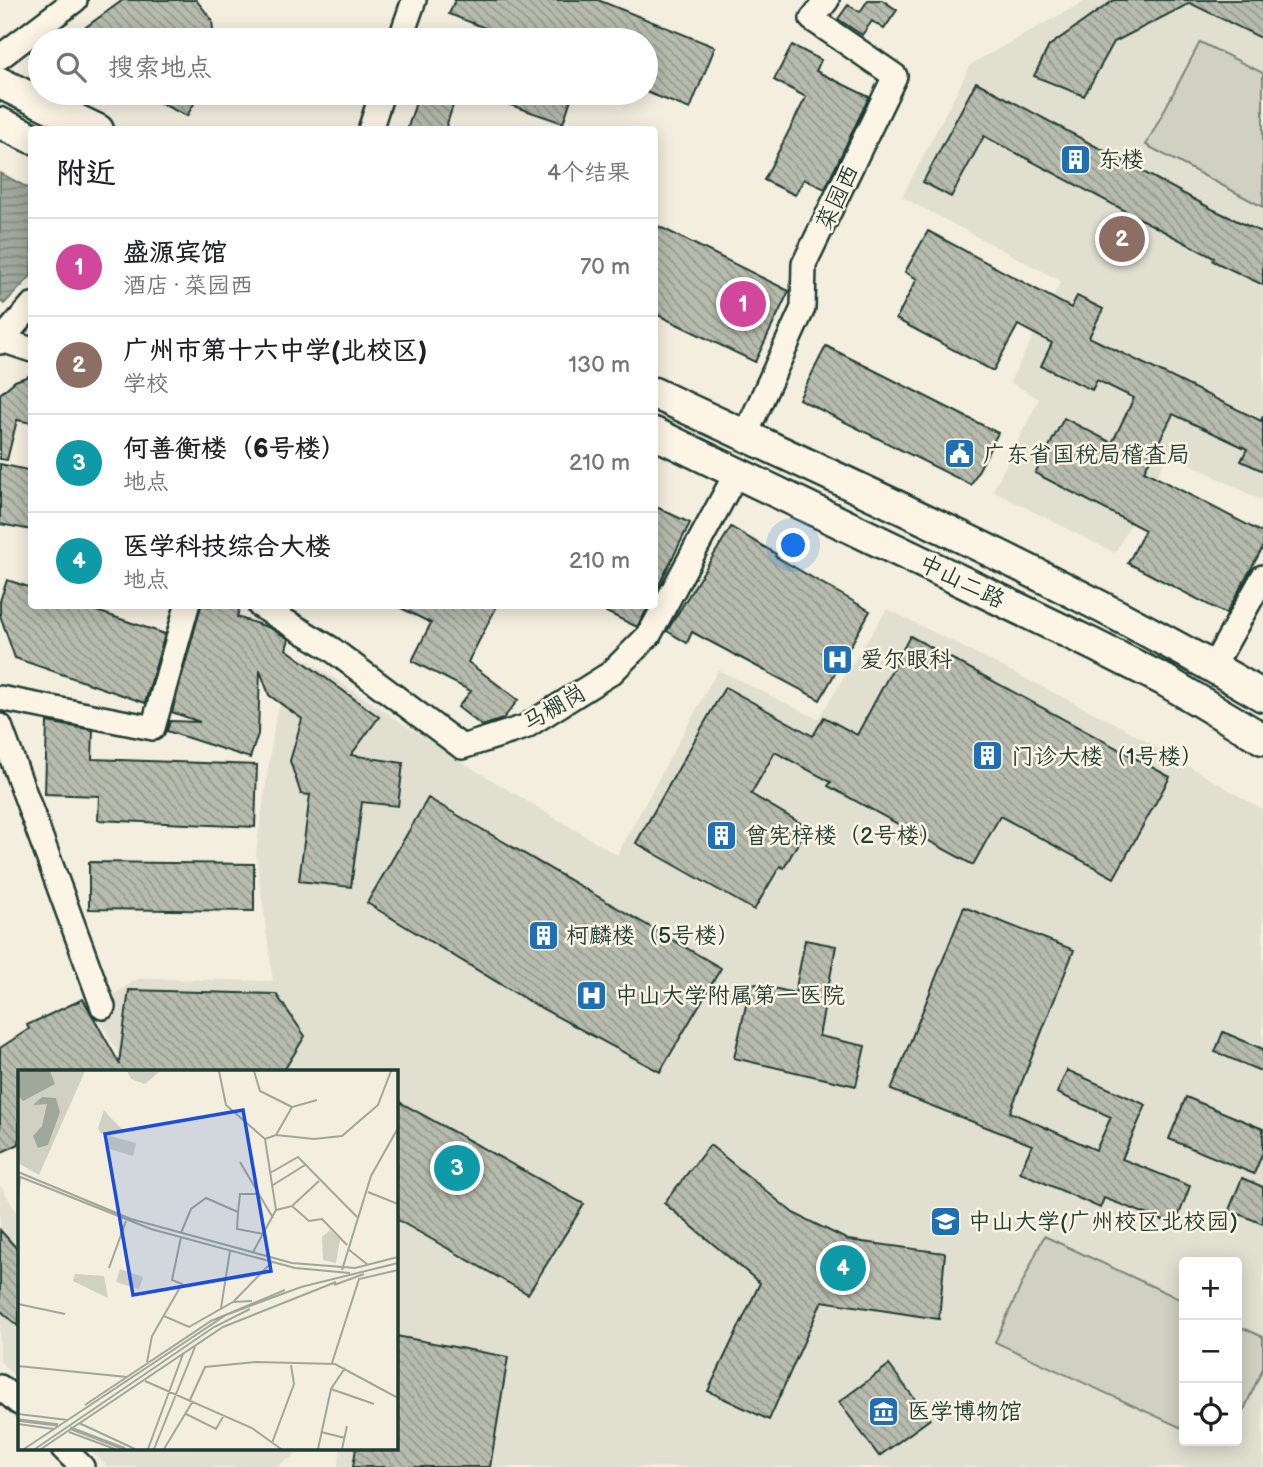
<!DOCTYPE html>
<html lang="zh">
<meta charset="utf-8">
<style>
:root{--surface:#fff;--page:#f2f2f2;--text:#202124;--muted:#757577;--line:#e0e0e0;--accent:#b45309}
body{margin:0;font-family:"Balsamiq Sans","LXGW WenKai TC",sans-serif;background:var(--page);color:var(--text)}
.controls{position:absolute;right:21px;bottom:21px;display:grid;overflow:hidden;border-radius:7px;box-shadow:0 4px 18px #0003}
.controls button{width:63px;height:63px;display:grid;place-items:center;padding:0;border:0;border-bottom:2px solid var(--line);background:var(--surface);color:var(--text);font:35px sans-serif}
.you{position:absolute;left:794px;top:546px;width:24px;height:24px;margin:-18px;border:5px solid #fff;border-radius:50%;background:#1a73e8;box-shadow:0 0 0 10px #1a73e833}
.badge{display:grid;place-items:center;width:46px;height:46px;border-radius:50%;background:var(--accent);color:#fff;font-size:23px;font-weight:700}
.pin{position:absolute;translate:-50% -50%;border:4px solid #fff;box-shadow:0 2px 7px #0006}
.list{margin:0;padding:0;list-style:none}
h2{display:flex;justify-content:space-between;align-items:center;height:91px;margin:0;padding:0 28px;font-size:30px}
h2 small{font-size:23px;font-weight:400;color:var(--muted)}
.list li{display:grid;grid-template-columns:46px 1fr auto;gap:21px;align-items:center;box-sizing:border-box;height:98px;padding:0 28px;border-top:2px solid var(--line)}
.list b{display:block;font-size:26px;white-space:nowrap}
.list p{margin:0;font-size:23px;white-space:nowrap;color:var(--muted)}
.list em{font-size:23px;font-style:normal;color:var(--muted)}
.icon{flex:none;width:38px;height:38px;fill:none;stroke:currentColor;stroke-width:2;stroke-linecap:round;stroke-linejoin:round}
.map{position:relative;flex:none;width:1263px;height:1467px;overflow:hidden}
.search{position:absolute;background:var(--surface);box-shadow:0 4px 18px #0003;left:28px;top:28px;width:630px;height:77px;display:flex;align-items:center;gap:18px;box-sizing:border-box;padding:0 24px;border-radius:38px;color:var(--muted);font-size:26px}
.panel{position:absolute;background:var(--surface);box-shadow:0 4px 18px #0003;left:28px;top:126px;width:630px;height:483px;border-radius:7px}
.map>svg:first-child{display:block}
.built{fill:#e1dfd0;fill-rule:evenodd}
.grass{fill:#d0d1c2;stroke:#78877b;stroke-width:2}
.water{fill:url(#water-rules);stroke:#6c7d72;stroke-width:2}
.building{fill:url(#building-back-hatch);stroke:#1f3d34;stroke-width:2}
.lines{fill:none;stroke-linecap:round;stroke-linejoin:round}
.minor-casing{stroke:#1f3d34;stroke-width:28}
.major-casing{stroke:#1f3d34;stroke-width:35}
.minor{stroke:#fcf5e5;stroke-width:23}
.major{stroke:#fcf5e5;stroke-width:30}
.labels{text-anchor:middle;stroke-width:5;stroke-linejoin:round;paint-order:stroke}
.poi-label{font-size:23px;fill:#1f3d34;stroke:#fcf5e5;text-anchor:start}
.street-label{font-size:23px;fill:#1f3d34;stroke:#fcf5e5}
.inset-river{fill:none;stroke:#a0a89b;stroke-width:3.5}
.inset-road{fill:none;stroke:#9ea79a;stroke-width:2}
.view{fill:#1d4ed8;fill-opacity:0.15;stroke:#1d4ed8;stroke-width:3.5}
.inset-edge{fill:none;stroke:#1f3d34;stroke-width:3.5}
</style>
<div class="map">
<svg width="1263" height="1467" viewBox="0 0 1263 1467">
<defs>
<pattern id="water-rules" width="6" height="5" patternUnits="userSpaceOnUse" patternTransform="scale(1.75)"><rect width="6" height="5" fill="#a0a89b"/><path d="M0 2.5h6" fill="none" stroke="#828a7f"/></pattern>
<pattern id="building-back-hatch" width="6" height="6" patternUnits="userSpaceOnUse" patternTransform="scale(1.75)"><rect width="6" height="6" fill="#b8bcae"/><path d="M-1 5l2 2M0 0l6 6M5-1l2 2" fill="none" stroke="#959a8e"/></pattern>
</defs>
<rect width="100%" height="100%" fill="#f3eede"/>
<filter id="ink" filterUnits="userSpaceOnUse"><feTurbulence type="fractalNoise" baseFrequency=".0143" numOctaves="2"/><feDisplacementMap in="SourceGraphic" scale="14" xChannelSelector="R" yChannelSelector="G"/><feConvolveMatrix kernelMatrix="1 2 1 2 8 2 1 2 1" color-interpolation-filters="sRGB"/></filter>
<g filter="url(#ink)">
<!-- built -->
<path class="built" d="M1087,0H1263V501L1169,453L1115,553L993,491L1039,399L1010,382L1061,281L902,197L971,64Z
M887,609L1122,727L1263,810V1467H338L341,1448H396V1072L128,1071L93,1008L138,979L273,981L256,853L276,715L302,657L455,758L617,855L718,670L818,719ZM1184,1262H1237V1441H1184Z
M0,1185L19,1216V1382L0,1361Z
M87,1448H308L275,1467H108Z"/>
<!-- grass -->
<path class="grass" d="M1200,42L1263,73V207L1146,145Z
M1044,1236L1184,1301V1429L995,1342Z
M1237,1325L1263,1337V1368L1237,1425Z"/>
<!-- water -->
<path class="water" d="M0,173L32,190L31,276L4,304L0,301Z"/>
<!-- building -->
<path class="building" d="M123,0H196L212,20L214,40H68Z
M455,0H598L715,47L690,109L646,92V40H516L449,14Z
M868,0H882L897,10L884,29L872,21L862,35L838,19L848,5L860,12Z
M1114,0H1263V39L1190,3L1114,42L1084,96L1034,76L1049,46Z
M792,45L821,60L816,71L869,97L825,189L804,179L795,195L764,180L806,97L774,80Z
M976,82L1212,209L1263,233V285L1213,261L1214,258L984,136L951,197L923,182Z
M139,93H200L187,116Z
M419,93H457L445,130H407Z
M485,93H573L563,123L484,96Z
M654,224L789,291L755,362L654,313Z
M928,231L1071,308L1077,296L1103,309L1089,337L1261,421L1263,416V471L1241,461L1247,449L1173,414L1144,471L1263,533V547L1226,614L1128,563L1145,530L1035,473L1064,418L1112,443L1134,398L1097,380L1092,390L1041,366L1052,343L1018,325L993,371L896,319L917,279L905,272Z
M826,346L998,433L971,485L799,399Z
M32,375V423L17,420L7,460L0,459V394L15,381Z
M0,464L32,471V530L0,524Z
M654,506L690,523L654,595Z
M731,527L776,554L775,556L870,611L820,700L692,632L687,643L667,631Z
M7,580L32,588V606H82L165,634L145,703L15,658L0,615V601Z
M201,606H240L237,617L270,628L289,639L286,649L379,717L351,755L403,763L398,806L362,802L351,887L299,881L310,795L301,794L290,761L302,719L269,695L260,670L258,734L250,758L167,731L170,721L200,722L172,712Z
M397,606H497L468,662L518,700L503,719L482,726L458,707L471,691L412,661L431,623Z
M594,606H649L637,627Z
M910,636L1170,777L1114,878L1000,816L973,865L828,786L831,782L775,752L751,794L807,827L784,868L780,866L754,910L636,843L725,687L813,736L824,717L857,735Z
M47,722L93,730L92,759L257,765L255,827L98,820L99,796L45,794Z
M428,798L721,968L660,1072L530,1002L367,903Z
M89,862L254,864V911L89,909Z
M964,907L1074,950L1010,1112L1096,1150L1111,1117L1057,1093L1067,1070L1146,1105L1122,1159L1190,1186L1175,1225L1104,1198L1100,1208L1020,1172L1032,1145L891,1090Z
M805,940L836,946L819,1036L865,1046L856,1086L734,1058L751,983L795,993Z
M129,990L276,994L305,1036L283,1072H19V1144L0,1153V1048L29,1029L27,1025L83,999L119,1063Z
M1223,1032L1263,1049V1072L1215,1052Z
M1186,1097L1263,1129V1152L1254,1174L1169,1139Z
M396,1100L584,1204L528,1294L396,1219Z
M710,1145L793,1213L848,1240L945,1253L939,1319L822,1301L769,1420L708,1391L760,1283L664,1203Z
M1242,1178L1263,1187V1224L1229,1210Z
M0,1230L19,1251V1327L0,1310Z
M396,1336L508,1357L490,1467H353L356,1448H396Z
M889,1365L930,1419L879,1456L839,1402Z"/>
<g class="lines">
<defs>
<path id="minor" d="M400,40L414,0
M0,57L75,0
M370,130L382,93
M2,340L32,350
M0,342L32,305
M745,436L803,308L804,264L895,76L812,19L827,0
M260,606L330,648L462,747L525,727L611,673L649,635L737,472
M1213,667L1263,577
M0,698L153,728L187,606
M0,726L103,1007
M0,1387L19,1403
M63,1448L82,1467"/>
<path id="major" d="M0,83L98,130
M0,123L32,138
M654,393C859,489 1068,581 1263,696
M654,433L1092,644L1164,680L1263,739"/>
</defs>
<!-- minor casing -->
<use href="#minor" class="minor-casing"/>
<!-- major casing -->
<use href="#major" class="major-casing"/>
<!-- minor -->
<use href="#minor" class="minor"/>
<!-- major -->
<use href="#major" class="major"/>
</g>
</g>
<!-- icons -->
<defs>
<symbol id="building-square" viewBox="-11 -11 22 22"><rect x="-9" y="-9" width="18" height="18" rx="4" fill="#1f6fb2" stroke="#fcf5e5"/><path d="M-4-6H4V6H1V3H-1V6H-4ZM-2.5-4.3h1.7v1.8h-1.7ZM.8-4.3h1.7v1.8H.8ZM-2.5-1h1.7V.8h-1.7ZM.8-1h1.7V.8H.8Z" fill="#fff"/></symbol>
<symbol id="civic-square" viewBox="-11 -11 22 22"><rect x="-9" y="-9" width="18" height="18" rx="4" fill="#1f6fb2" stroke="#fcf5e5"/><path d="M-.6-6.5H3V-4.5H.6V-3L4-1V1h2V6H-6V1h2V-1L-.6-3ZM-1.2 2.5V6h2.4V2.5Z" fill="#fff"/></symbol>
<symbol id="hospital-square" viewBox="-11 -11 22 22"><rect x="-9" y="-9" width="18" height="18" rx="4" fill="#1f6fb2" stroke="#fcf5e5"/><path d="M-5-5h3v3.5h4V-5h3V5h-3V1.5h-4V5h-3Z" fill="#fff"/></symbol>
<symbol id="university-square" viewBox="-11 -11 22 22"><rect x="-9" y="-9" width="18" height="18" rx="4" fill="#1f6fb2" stroke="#fcf5e5"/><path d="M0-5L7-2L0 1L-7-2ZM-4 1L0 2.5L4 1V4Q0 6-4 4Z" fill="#fff"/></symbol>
<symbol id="museum-square" viewBox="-11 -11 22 22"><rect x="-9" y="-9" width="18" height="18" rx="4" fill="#1f6fb2" stroke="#fcf5e5"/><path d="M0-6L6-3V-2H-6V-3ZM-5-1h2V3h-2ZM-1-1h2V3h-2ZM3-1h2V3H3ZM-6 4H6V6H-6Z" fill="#fff"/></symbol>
</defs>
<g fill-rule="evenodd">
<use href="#building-square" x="1058" y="142" width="35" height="35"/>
<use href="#civic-square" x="942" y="436" width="35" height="35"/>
<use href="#hospital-square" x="820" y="642" width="35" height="35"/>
<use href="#building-square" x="970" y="738" width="35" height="35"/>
<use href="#building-square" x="704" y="818" width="35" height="35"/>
<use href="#building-square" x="526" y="918" width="35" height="35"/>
<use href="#hospital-square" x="574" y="978" width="35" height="35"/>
<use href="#university-square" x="928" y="1204" width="35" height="35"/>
<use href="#museum-square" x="866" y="1394" width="35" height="35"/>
</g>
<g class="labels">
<!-- poi labels -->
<g class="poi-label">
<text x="1098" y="167">东楼</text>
<text x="983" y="462">广东省国税局稽查局</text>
<text x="860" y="667">爱尔眼科</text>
<text x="1011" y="764">门诊大楼（1号楼）</text>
<text x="745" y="843">曾宪梓楼（2号楼）</text>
<text x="566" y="943">柯麟楼（5号楼）</text>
<text x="615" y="1003">中山大学附属第一医院</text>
<text x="968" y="1229">中山大学(广州校区北校园)</text>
<text x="907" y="1419">医学博物馆</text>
</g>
<!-- street labels -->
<g class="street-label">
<text transform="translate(837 197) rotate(-64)" y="8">菜园西</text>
<text transform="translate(962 581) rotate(26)" y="8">中山二路</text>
<text transform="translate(554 707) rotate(-30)" y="8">马棚岗</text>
</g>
</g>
<!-- overview -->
<g transform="translate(18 1070)">
<rect width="380" height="380" fill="#f3eede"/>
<path d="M109,1H142L127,14L113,9ZM91,66L118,73L115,86L88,78ZM102,199L125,207L121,219L98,212ZM57,204L86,206L90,228L55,211Z" fill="#d0d1c2"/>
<path d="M0,1H67L21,105L0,93ZM86,40L91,46L105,60L83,64L80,58ZM312,160L322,169L318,193L305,190L304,167Z" fill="#d0d1c2"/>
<path d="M32,1L37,14L5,31L0,25L1,1ZM24,27L38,28L42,42L30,75L20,78L15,66L24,56L29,34L15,35Z" fill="#a0a89b"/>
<path class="inset-river" d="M0,350L40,355M52,358L107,379"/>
<path class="inset-road" d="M201,1L208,35L247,69L258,140L235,182M236,1L242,21L274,37M258,65L274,37L299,30M247,69L258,65L296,69L324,66L360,35L373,1M222,92L255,148M0,102L113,149L274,193L337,198L380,187M252,103L280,87L339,147M0,106L133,159L277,198L332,203M255,115L287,95M350,122L380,134M0,130L2,106M274,136L301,111M258,140L274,136L291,151L304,149L329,175M220,142L222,124H240M163,163L173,139L188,128L220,142L219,159L246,164M330,179L350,195M91,198L108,151M324,200L353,106L380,58M316,215L346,204M216,231L254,192M0,234L47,244M203,238L212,181M146,246L171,257L215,232L234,231M129,292L134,266L164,214L154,210L163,167M314,293L341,209L380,200M0,296L109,307M127,311L234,358L263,379M313,319L356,334M172,330L187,297L239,292L317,294L380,328M67,335L193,251L267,220M0,344L50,350M168,344L198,359L206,345M61,353L117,379M0,354L36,359M51,362L97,379M303,362L327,368M254,373L276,314L273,295M6,379L208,245L283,217L380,193M17,379L196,257L232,239M23,379L205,257L318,212M130,379L165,284M136,379L177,277M146,379L175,331M300,379L313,319L327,298M324,379L329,356"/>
<path class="view" d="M225,40L253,201L115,225L87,64Z"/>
<rect width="380" height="380" class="inset-edge"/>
</g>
</svg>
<div class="controls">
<button>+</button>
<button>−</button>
<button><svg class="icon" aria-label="locate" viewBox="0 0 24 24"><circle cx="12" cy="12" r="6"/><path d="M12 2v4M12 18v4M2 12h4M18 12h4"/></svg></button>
</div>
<div class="you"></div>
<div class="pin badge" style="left:743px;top:304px;background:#d1479c">1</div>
<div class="pin badge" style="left:1122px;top:239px;background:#8d6e63">2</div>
<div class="pin badge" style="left:457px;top:1168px;background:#0f9aa8">3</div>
<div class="pin badge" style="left:843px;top:1268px;background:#0f9aa8">4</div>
<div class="search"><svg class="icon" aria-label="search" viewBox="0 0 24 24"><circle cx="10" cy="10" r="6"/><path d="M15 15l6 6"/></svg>搜索地点</div>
<section class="panel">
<h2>附近<small>4个结果</small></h2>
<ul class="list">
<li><span class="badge" style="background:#d1479c">1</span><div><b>盛源宾馆</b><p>酒店 · 菜园西</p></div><em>70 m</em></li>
<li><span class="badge" style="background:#8d6e63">2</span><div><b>广州市第十六中学(北校区)</b><p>学校</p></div><em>130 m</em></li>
<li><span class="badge" style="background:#0f9aa8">3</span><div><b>何善衡楼（6号楼）</b><p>地点</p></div><em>210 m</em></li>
<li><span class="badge" style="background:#0f9aa8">4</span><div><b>医学科技综合大楼</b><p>地点</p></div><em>210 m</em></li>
</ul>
</section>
</div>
